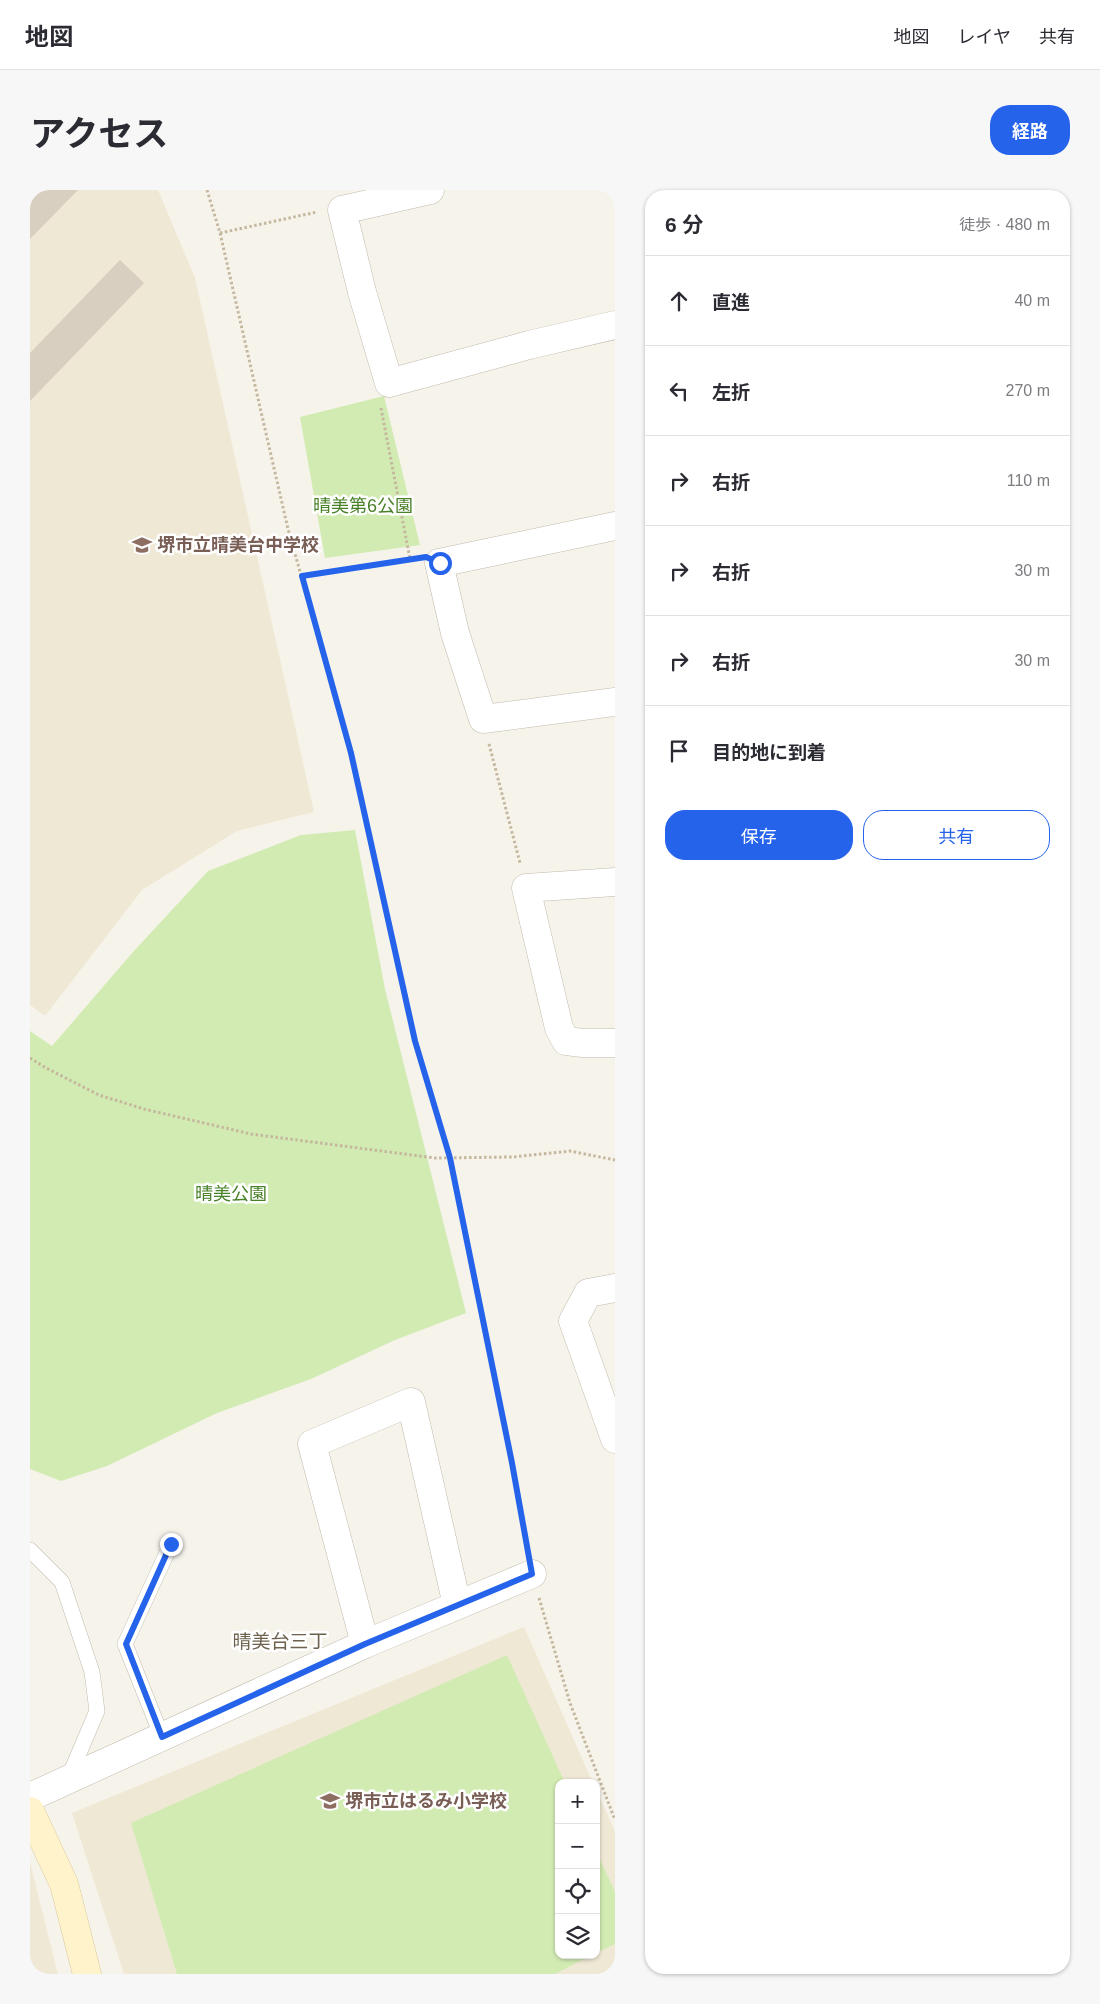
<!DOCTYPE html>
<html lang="ja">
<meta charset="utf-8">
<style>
:root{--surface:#fff;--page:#f7f7f7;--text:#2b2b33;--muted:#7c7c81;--line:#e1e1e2;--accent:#2563eb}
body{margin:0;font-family:Arial,"Noto Sans JP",sans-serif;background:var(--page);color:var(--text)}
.controls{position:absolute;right:15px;bottom:15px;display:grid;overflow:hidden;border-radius:10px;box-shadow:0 1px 4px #0004}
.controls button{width:45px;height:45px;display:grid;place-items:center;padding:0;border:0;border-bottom:1px solid var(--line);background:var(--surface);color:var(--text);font:25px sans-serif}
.stop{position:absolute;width:15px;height:15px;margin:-11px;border:4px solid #2563eb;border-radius:50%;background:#fff}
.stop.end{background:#2563eb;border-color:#fff;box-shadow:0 1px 5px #0008}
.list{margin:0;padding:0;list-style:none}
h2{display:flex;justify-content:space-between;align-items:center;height:65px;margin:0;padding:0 20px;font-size:21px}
h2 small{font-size:16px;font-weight:400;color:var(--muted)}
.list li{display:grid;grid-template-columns:32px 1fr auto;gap:15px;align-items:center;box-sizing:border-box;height:90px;padding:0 20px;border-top:1px solid var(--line)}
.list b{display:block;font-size:19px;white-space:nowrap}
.list em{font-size:16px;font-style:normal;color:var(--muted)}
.actions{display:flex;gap:10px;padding:15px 20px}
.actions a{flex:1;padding:11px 0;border:1px solid var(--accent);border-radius:20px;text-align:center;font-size:18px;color:var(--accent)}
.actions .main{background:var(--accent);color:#fff}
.icon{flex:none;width:28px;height:28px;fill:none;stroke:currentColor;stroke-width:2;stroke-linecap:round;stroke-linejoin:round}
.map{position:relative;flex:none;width:585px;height:1784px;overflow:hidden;border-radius:20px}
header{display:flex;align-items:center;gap:30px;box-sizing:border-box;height:70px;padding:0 25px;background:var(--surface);border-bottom:1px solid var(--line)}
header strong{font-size:24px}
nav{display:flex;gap:28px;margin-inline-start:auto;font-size:18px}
.intro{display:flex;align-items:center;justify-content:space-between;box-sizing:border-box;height:120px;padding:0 30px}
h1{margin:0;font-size:35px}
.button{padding:12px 22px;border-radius:20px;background:var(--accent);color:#fff;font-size:18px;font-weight:700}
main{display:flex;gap:30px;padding:0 30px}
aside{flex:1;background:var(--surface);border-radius:20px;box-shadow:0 1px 4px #0004}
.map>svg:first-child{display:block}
.education{fill:#efe8d5}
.green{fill:#d2ebb3}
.building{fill:#d8cfc0}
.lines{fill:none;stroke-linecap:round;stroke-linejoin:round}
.lane-casing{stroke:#c2bbad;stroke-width:16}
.street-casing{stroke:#c2bbad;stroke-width:29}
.secondary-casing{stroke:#d7c79a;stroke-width:29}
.path{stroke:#c5b79e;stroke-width:3;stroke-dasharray:2.5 2.5;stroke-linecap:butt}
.lane{stroke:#fff;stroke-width:15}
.street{stroke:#fff;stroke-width:28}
.secondary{stroke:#fff3cc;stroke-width:28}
.route{stroke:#2563eb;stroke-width:6}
.labels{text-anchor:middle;stroke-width:5;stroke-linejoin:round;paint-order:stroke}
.park-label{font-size:18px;fill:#498128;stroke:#fff}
.education-label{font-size:18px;font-weight:bold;fill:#785e54;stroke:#fff;text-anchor:start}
.neighbourhood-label{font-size:19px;fill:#6e624f;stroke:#fff}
</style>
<header>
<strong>地図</strong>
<nav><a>地図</a><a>レイヤ</a><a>共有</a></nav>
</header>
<div class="intro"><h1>アクセス</h1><a class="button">経路</a></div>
<main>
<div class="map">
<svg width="585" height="1784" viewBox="0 0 585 1784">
<rect width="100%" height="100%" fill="#f6f3eb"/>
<!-- education -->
<path class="education" d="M0,0H128L165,88L284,622L207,641L112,700L15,826L0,815Z
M494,1437L563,1593H529V1765H566V1599L585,1641V1784H94L42,1623Z
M0,1672L28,1784H0Z"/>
<!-- green -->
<path class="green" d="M354,206L390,355L295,368L270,227Z
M325,640L355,799L436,1123L365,1150L281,1189L187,1223L77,1276L31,1291L0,1279V841L22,856L103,762L178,681L271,645Z
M477,1465L535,1593H529V1765H562L525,1784H147L101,1633Z
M566,1661L585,1702V1754L566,1763Z"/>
<!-- building -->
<path class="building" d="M0,0H48L0,49Z
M90,70L114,93L0,211V163Z"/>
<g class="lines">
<defs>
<path id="lane" d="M0,1360L32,1392L62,1482L67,1521L38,1589
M132,1547L95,1454L141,1354"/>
<path id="street" d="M400,0L312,20L332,102L359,193L499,155L585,135
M585,336L409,373L425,443L453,529L585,512
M585,692L496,698L529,838L536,851L553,853H585
M585,1098L558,1103L543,1131L585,1249
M335,1454L282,1254L381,1212L427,1415
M0,1607L335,1454L502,1384"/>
<path id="secondary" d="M0,1621L34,1694L57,1784"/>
</defs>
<!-- lane casing -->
<use href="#lane" class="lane-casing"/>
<!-- street casing -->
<use href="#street" class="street-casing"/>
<!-- secondary casing -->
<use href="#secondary" class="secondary-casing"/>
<!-- path -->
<path class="path" d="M177,0L190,43L258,339L321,563L385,851L420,968L482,1273L497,1358
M190,43L287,22
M351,218L380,369
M272,386L380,369
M459,554L490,673
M0,868L16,878L69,905L114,919L221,944L405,968L483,967L540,961L585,970
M509,1408L540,1513L585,1630"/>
<!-- lane -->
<use href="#lane" class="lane"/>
<!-- street -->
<use href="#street" class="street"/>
<!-- secondary -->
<use href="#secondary" class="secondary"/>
</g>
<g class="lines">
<!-- route -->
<path class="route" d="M141,1354L96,1454L132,1547L335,1454L502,1384L482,1273L420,968L385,851L321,563L272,386L396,367L410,373"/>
</g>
<!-- icons -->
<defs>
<symbol id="school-bare" viewBox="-9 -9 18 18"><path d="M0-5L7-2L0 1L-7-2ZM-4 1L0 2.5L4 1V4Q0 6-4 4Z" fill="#8d6e63" stroke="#fff" stroke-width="2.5" paint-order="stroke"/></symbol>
</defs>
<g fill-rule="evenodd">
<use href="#school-bare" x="98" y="341" width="28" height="28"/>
<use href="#school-bare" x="286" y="1597" width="28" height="28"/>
</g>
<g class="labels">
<!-- park labels -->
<g class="park-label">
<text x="333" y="322">晴美第6公園</text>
<text x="201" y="1010">晴美公園</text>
</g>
<!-- education labels -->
<g class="education-label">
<text x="127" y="361">堺市立晴美台中学校</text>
<text x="315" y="1617">堺市立はるみ小学校</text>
</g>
<!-- neighbourhood labels -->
<g class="neighbourhood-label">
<text x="250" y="1458">晴美台三丁</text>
</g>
</g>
</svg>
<div class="controls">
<button>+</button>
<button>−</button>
<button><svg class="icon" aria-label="locate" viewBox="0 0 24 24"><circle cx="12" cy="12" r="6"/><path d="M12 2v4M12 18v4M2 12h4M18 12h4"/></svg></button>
<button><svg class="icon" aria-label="layers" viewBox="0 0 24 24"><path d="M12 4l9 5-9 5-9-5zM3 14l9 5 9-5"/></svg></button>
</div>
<div class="stop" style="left:410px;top:373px"></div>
<div class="stop end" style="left:141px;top:1354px"></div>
</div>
<aside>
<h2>6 分<small>徒歩 · 480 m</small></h2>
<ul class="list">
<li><svg class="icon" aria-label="ahead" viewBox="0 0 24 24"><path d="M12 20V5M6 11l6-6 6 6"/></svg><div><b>直進</b></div><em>40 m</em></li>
<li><svg class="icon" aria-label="left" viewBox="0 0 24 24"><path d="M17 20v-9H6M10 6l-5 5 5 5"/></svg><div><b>左折</b></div><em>270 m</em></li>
<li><svg class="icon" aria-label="right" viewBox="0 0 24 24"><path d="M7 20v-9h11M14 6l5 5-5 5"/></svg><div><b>右折</b></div><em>110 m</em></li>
<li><svg class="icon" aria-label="right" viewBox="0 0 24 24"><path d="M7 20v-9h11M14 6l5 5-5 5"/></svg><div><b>右折</b></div><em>30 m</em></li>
<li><svg class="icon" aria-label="right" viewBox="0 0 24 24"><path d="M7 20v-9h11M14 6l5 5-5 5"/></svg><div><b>右折</b></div><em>30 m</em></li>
<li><svg class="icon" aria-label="arrive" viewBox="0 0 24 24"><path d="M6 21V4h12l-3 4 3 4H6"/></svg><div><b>目的地に到着</b></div></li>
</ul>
<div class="actions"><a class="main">保存</a><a>共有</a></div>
</aside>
</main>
